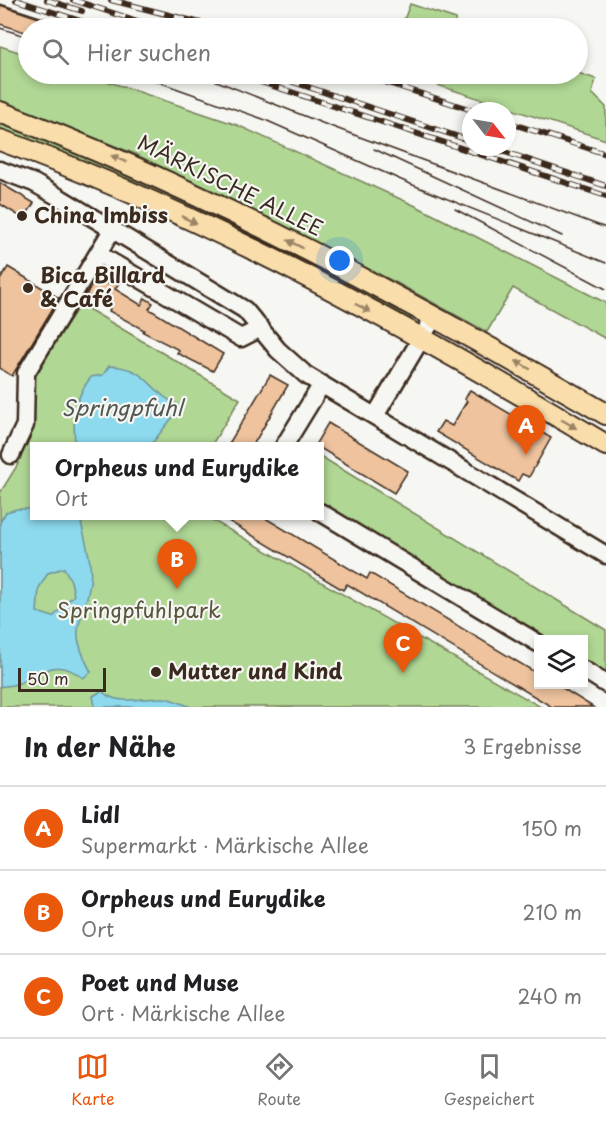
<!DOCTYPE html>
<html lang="de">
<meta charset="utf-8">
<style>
:root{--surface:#fff;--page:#f2f2f2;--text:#202124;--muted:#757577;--line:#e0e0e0;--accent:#ea580c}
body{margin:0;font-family:"Playpen Sans",sans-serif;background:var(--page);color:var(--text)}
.controls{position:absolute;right:18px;bottom:18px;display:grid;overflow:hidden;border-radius:0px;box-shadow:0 3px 9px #0003}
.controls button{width:54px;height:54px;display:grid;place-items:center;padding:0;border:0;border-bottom:2px solid var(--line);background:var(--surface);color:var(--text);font:30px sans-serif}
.compass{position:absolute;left:462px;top:102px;width:54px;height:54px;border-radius:50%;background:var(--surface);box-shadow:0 3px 9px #0003;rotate:121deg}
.scale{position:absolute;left:18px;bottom:15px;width:88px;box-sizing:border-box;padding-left:6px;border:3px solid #3b2a1e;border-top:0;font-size:16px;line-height:21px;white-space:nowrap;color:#3b2a1e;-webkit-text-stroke:4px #f6f6f2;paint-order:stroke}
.you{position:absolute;left:340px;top:261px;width:21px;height:21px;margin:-15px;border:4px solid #fff;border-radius:50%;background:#1a73e8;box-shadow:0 0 0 9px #1a73e833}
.badge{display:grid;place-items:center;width:39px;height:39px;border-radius:50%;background:var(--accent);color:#fff;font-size:20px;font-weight:700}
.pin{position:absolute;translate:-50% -50px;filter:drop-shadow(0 2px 3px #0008)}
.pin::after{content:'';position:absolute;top:32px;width:21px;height:18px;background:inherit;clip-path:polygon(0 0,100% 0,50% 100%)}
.popup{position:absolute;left:30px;top:442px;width:294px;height:78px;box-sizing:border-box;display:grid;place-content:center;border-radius:0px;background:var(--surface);filter:drop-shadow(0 2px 4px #0005);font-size:20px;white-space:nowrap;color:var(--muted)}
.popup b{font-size:22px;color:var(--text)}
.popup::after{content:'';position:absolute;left:50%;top:100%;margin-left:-12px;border:12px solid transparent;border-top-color:var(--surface)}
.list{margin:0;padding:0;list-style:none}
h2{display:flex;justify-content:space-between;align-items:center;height:78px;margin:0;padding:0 24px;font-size:26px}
h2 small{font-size:20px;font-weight:400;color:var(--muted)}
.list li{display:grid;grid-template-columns:39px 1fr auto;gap:18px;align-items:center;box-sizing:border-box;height:84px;padding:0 24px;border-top:2px solid var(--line)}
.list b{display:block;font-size:22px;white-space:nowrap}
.list p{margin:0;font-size:20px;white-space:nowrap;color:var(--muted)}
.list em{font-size:20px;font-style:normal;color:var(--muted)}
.icon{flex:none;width:33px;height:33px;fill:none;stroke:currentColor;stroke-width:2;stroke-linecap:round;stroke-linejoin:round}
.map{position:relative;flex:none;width:606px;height:707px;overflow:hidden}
.search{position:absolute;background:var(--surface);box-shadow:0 3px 9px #0003;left:18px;right:18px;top:18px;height:66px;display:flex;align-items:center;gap:15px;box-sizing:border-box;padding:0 21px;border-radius:33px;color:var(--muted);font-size:22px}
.sheet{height:330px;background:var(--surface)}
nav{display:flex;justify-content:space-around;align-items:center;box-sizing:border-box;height:84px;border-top:2px solid var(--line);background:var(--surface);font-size:16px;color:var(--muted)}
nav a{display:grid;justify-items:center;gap:3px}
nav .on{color:var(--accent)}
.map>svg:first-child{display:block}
.green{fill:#b0d794;stroke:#768059;stroke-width:1.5}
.water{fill:#8dd9ed;stroke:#6c939a;stroke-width:1.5;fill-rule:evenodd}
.building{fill:#eec39e;stroke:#3b2a1e;stroke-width:1.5}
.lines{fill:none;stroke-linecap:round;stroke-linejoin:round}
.minor-casing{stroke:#3b2a1e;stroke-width:21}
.major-casing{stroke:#3b2a1e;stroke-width:24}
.minor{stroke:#f6f6f2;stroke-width:16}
.major{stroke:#f9deab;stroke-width:20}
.tram{stroke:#3b2a1e;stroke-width:1.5}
.rail-casing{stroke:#3b2a1e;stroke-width:6}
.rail{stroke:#f6f6f2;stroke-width:4;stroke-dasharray:11;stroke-linecap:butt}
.oneway{fill:#9a8464}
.poi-dot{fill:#3b2a1e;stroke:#f6f6f2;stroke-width:2}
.labels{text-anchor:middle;stroke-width:4.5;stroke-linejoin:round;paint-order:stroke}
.street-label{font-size:21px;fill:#3b2a1e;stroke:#f6f6f2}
.poi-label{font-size:21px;font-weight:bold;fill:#3b2a1e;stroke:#f6f6f2;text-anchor:start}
.park-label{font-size:21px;fill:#58553c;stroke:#f6f6f2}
.water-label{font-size:22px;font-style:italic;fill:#505652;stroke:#f6f6f2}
</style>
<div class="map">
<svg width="606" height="707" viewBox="0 0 606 707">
<rect width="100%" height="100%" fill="#f6f6f2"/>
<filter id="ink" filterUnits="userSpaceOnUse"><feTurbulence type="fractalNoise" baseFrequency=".0167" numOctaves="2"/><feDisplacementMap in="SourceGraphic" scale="12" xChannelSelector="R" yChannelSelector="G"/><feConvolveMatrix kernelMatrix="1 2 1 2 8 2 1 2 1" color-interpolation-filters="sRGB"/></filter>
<g filter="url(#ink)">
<!-- green -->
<path class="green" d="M410,4L456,19L452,28H401Z
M0,46L28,55V74H86L237,125L418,207L606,303V339L513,288L487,332L397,283L133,153L0,101Z
M578,73L596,79L592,93L606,107V140L404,74Z
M0,121L210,210L412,315L411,318L406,319L147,190L0,130Z
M80,304L240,399L211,446H34V516H205L541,707H0V493L18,464L13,460L34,374L47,348L51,350Z
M320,456L606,630V678L584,664V640L542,639L320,505Z"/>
<!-- water -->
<path class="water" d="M109,366C150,367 149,393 177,404L176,413L150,446H75C73,419 73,400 91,377L103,375Z
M17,509H34V516H82L81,522C85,541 93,563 90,583C83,629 66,623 91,672L83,678C48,649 33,689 0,686V522L6,512ZM64,568L71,581L74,595L53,617L37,612L39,588L48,573Z
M102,691C117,707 142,697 164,698C173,699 182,704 191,707H95L93,696Z"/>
<!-- building -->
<path class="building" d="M0,5L66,27V28H28V33L0,24Z
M0,183L34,203L24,219L0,204Z
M8,267L59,298L12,376L0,368V280Z
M96,278L107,284L111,278L119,283L115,289L141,305L145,298L153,303L149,309L223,354L213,371L177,353L179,350L143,332L144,330L109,311L110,309L86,295Z
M270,375L288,385L252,447H227Z
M470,390L551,438L529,477L522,474L518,481L436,432L443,421L452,426L467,401L465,399Z
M328,423L408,471L394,493L315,445Z
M220,516H262L367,579L370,573L538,674V684H556L593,707H552L347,584L343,590Z"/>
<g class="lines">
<defs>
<path id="minor" d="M0,170L34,183L62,199L245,310L278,350L306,375L606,555
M98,254L241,338L261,328
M375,416L434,317
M284,446L322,384
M11,455L25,425L26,373L112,230
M320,512L538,643
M584,670L606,684"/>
<path id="major" d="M0,112C212,192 410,301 606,414
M0,140C212,217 413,330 606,445"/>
</defs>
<!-- minor casing -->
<use href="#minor" class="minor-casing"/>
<!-- major casing -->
<use href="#major" class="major-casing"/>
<!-- minor -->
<use href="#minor" class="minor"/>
<!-- major -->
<use href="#major" class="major"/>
<!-- tram -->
<path class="tram" d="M0,4L74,28
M0,28L28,37
M136,74L263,119L408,183L606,263
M199,74L322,123L606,228
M374,149L562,236
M455,209L606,289"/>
<defs>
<path id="rail" d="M16,0L102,28
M47,0L82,11
M73,0L159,28
M111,0L220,28
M237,74L606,196
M269,74L471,141
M360,74L475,111
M507,122L606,154
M490,147L606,186"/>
</defs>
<!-- rail casing -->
<use href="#rail" class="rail-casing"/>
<!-- rail -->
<use href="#rail" class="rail"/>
</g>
<!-- one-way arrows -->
<defs><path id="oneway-solid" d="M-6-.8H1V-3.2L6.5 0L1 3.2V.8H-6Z" transform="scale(1.5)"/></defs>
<g class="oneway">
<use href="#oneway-solid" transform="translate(119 159) rotate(-156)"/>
<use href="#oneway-solid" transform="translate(189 220) rotate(26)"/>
<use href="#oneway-solid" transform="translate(295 244) rotate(-153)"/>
<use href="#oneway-solid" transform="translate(363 308) rotate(28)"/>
<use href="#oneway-solid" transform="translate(523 365) rotate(-150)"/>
<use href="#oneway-solid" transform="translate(569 424) rotate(30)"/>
</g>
</g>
<!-- markers -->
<g class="poi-dot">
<circle cx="22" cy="216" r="6"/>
<circle cx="28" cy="288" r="6"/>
<circle cx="156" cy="672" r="6"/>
</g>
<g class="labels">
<!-- street labels -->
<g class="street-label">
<text transform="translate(230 186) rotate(26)" y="7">MÄRKISCHE ALLEE</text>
</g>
<!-- poi labels -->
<g class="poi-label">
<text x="34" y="223">China Imbiss</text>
<text x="40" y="283">Bica Billard<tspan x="40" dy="24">&amp; Café</tspan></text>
<text x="168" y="679">Mutter und Kind</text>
</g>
<!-- park labels -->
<g class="park-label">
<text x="139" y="618">Springpfuhlpark</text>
</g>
<!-- water labels -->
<g class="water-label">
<text x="122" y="416">Springpfuhl</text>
</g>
</g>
</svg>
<div class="controls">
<button><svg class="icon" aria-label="layers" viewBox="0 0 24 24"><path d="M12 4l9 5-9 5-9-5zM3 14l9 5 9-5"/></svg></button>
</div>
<svg class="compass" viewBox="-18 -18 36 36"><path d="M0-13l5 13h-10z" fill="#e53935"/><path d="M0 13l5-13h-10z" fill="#757577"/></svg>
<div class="scale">50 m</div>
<div class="you"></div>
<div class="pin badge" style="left:526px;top:455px">A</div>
<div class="pin badge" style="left:177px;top:589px">B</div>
<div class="popup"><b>Orpheus und Eurydike</b>Ort</div>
<div class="pin badge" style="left:403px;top:673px">C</div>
<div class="search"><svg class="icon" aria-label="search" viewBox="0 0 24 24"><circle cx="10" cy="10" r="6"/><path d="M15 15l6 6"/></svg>Hier suchen</div>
</div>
<section class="sheet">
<h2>In der Nähe<small>3 Ergebnisse</small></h2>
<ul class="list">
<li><span class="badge">A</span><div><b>Lidl</b><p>Supermarkt · Märkische Allee</p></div><em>150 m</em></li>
<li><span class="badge">B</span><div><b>Orpheus und Eurydike</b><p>Ort</p></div><em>210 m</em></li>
<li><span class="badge">C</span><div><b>Poet und Muse</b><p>Ort · Märkische Allee</p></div><em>240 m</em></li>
</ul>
</section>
<nav>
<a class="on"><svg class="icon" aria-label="map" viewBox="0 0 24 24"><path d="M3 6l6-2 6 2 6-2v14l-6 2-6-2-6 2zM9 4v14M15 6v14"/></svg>Karte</a>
<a><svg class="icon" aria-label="directions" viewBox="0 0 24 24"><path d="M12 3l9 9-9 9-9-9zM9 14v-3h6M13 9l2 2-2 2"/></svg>Route</a>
<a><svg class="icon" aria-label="saved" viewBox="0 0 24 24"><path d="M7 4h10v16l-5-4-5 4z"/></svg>Gespeichert</a>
</nav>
